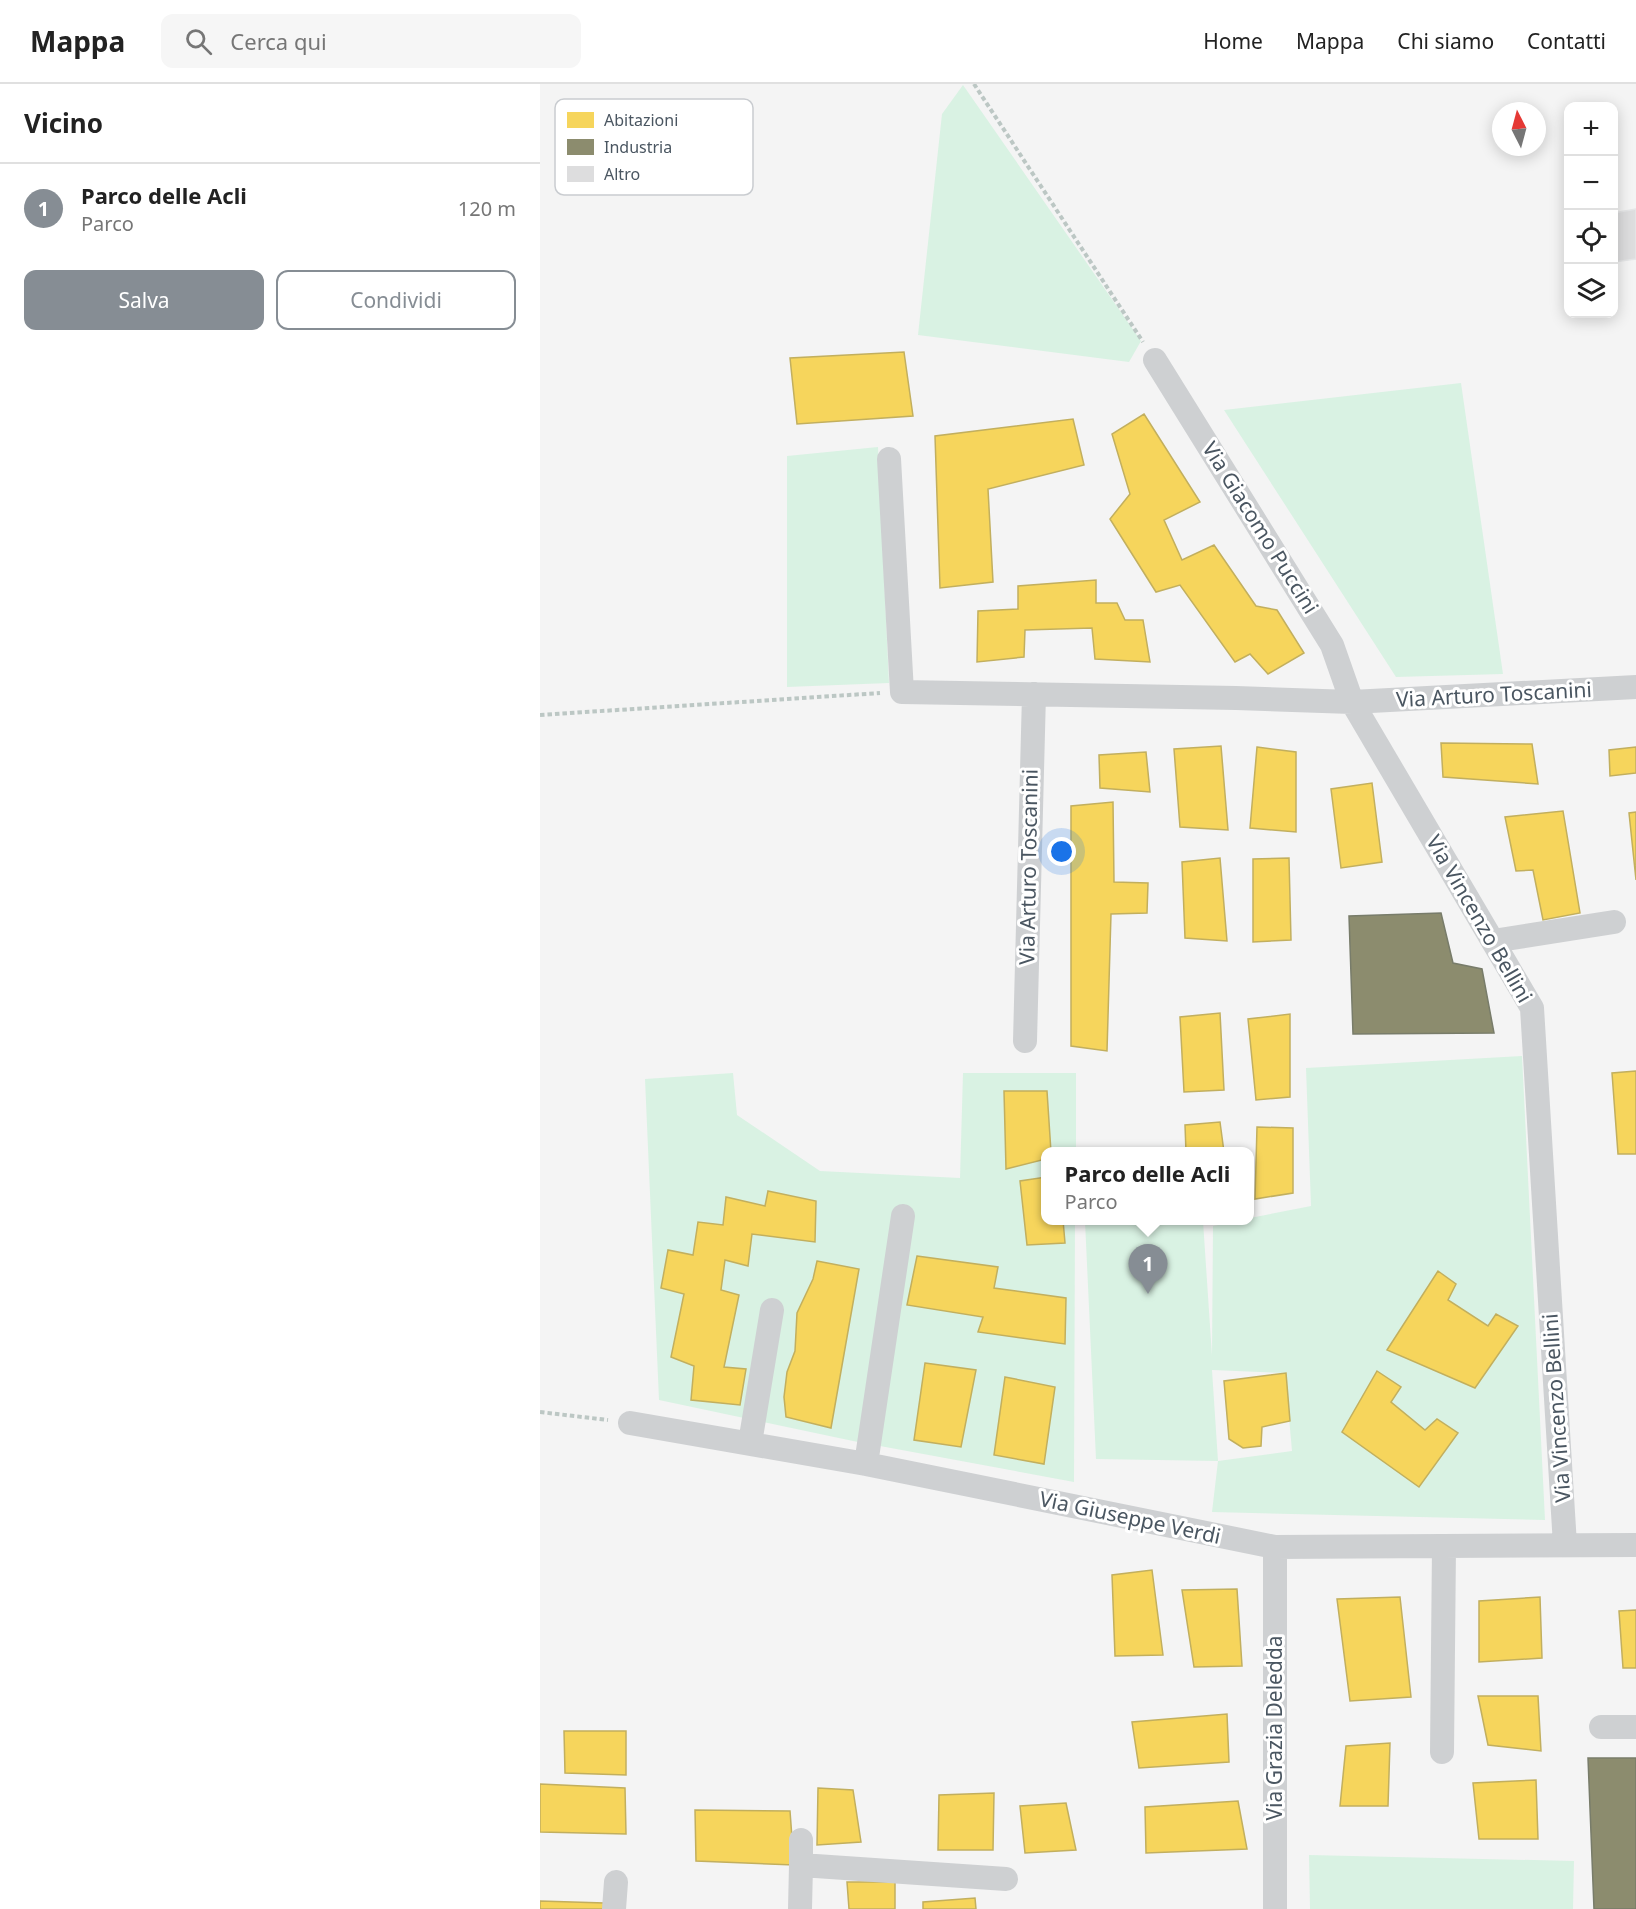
<!DOCTYPE html>
<html lang="it">
<meta charset="utf-8">
<style>
:root{--surface:#fff;--page:#f6f6f6;--text:#222;--muted:#767676;--line:#e0e0e0;--accent:#868d94}
body{margin:0;font-family:"Noto Sans",sans-serif;background:var(--page);color:var(--text)}
.controls{position:absolute;right:18px;top:18px;display:grid;overflow:hidden;border-radius:12px;box-shadow:0 3px 15px #0003}
.controls button{width:54px;height:54px;display:grid;place-items:center;padding:0;border:0;border-bottom:2px solid var(--line);background:var(--surface);color:var(--text);font:30px sans-serif}
.compass{position:absolute;left:952px;top:18px;width:54px;height:54px;border-radius:50%;background:var(--surface);box-shadow:0 3px 15px #0003;rotate:354deg}
.you{position:absolute;left:522px;top:768px;width:21px;height:21px;margin:-15px;border:4px solid #fff;border-radius:50%;background:#1a73e8;box-shadow:0 0 0 9px #1a73e833}
.badge{display:grid;place-items:center;width:39px;height:39px;border-radius:50%;background:var(--accent);color:#fff;font-size:20px;font-weight:700}
.pin{position:absolute;translate:-50% -50px;filter:drop-shadow(0 2px 3px #0008)}
.pin::after{content:'';position:absolute;top:32px;width:21px;height:18px;background:inherit;clip-path:polygon(0 0,100% 0,50% 100%)}
.popup{position:absolute;left:501px;top:1063px;width:213px;height:78px;box-sizing:border-box;display:grid;place-content:center;border-radius:12px;background:var(--surface);filter:drop-shadow(0 2px 4px #0005);font-size:20px;white-space:nowrap;color:var(--muted)}
.popup b{font-size:22px;color:var(--text)}
.popup::after{content:'';position:absolute;left:50%;top:100%;margin-left:-12px;border:12px solid transparent;border-top-color:var(--surface)}
.list{margin:0;padding:0;list-style:none}
h2{display:flex;justify-content:space-between;align-items:center;height:78px;margin:0;padding:0 24px;font-size:26px}
h2 small{font-size:20px;font-weight:400;color:var(--muted)}
.list li{display:grid;grid-template-columns:39px 1fr auto;gap:18px;align-items:center;box-sizing:border-box;height:90px;padding:0 24px;border-top:2px solid var(--line)}
.list b{display:block;font-size:22px;white-space:nowrap}
.list p{margin:0;font-size:20px;white-space:nowrap;color:var(--muted)}
.list em{font-size:20px;font-style:normal;color:var(--muted)}
.actions{display:flex;gap:12px;padding:18px 24px}
.actions a{flex:1;padding:14px 0;border:2px solid var(--accent);border-radius:12px;text-align:center;font-size:21px;color:var(--accent)}
.actions .main{background:var(--accent);color:#fff}
.icon{flex:none;width:33px;height:33px;fill:none;stroke:currentColor;stroke-width:2;stroke-linecap:round;stroke-linejoin:round}
.map{position:relative;flex:none;width:1096px;height:1825px;overflow:hidden}
header{display:flex;align-items:center;gap:36px;box-sizing:border-box;height:84px;padding:0 30px;background:var(--surface);border-bottom:2px solid var(--line)}
header strong{font-size:28px}
nav{display:flex;gap:33px;margin-inline-start:auto;font-size:21px}
.search{width:420px;height:54px;background:var(--page);display:flex;align-items:center;gap:15px;box-sizing:border-box;padding:0 21px;border-radius:12px;color:var(--muted);font-size:22px}
main{display:flex}
aside{flex:1;background:var(--surface)}
.map>svg:first-child{display:block}
.green{fill:#d9f2e3;fill-rule:evenodd}
.homes{fill:#f6d55c;stroke:#c2af5e;stroke-width:1.5}
.industry{fill:#8c8c6e;stroke:#787c6a;stroke-width:1.5}
.building{fill:#ddddde;stroke:#e5e6e7;stroke-width:1.5}
.lines{fill:none;stroke-linecap:round;stroke-linejoin:round}
.path{stroke:#bcc7c4;stroke-width:4;stroke-dasharray:4.5 3;stroke-linecap:butt}
.minor{stroke:#ced0d2;stroke-width:24}
.labels{text-anchor:middle;stroke-width:6;stroke-linejoin:round;paint-order:stroke}
.street-label{font-size:21px;fill:#4a5661;stroke:#fff}
.key{fill:#fff;stroke:#c9ccd0;stroke-width:1.5}
.key-label{font-size:16px;fill:#4a5661}
</style>
<header>
<strong>Mappa</strong>
<div class="search"><svg class="icon" aria-label="search" viewBox="0 0 24 24"><circle cx="10" cy="10" r="6"/><path d="M15 15l6 6"/></svg>Cerca qui</div>
<nav><a>Home</a><a>Mappa</a><a>Chi siamo</a><a>Contatti</a></nav>
</header>
<main>
<aside>
<h2>Vicino<small></small></h2>
<ul class="list">
<li><span class="badge">1</span><div><b>Parco delle Acli</b><p>Parco</p></div><em>120 m</em></li>
</ul>
<div class="actions"><a class="main">Salva</a><a>Condividi</a></div>
</aside>
<div class="map">
<svg width="1096" height="1825" viewBox="0 0 1096 1825">
<rect width="100%" height="100%" fill="#f4f4f4"/>
<!-- green -->
<path class="green" d="M423,1L601,257L589,278L378,251L402,30Z
M921,299L963,590L856,593L684,326Z
M338,363L349,599L247,603V372Z
M982,972L1005,1436L672,1428L678,1377L556,1375L545,1137H663L672,1272L673,1142L699,1137L710,1136V1134L771,1122L766,984ZM672,1286L745,1289L752,1367L678,1377Z
M193,989L197,1031L280,1087L420,1094L423,989H536V1067L506,1068V1136L535,1137L534,1398L313,1357L119,1316L105,995Z
M769,1771L1034,1777L1033,1825H770Z"/>
<!-- homes -->
<path class="homes" d="M364,268L373,332L257,340L250,274Z
M604,330L660,418L624,436L642,476L674,461L716,522L737,526L764,569L728,590L710,570L695,578L640,501L616,508L570,435L590,410L572,350Z
M533,335L544,381L448,405L453,498L400,504L395,352Z
M556,496V519H577L585,536H603L610,578L555,575L552,544L485,546L484,573L437,578L438,527L478,525V502Z
M901,659L992,660L998,700L903,693Z
M681,662L688,746L640,743L634,665Z
M717,663L756,668V748L710,744Z
M1096,663V689L1070,692L1069,666Z
M606,668L610,708L560,704L559,671Z
M832,699L842,778L801,784L791,705Z
M573,718L574,798L608,799L607,829L571,830L567,967L531,962V722Z
M1023,727L1040,829L1003,836L993,786L976,787L965,733Z
M1096,728V796L1089,729Z
M680,774L687,857L645,854L642,778Z
M749,774L751,856L713,858V775Z
M680,929L684,1006L644,1008L640,933Z
M750,930V1013L716,1016L708,935Z
M1096,987V1070H1078L1072,989Z
M464,1007H507L511,1068H506V1075L466,1085Z
M680,1038L684,1068H646L645,1041Z
M717,1043L753,1044V1109L715,1115Z
M506,1093V1136H523L525,1159L487,1161L480,1097Z
M228,1107L276,1117L275,1158L212,1150L208,1182L185,1176L181,1206L199,1211L184,1283L206,1285L200,1321L151,1316L154,1282L131,1273L144,1210L121,1204L128,1166L153,1171L158,1138L183,1141L186,1113L225,1122Z
M377,1172L458,1183L454,1204L526,1214L525,1260L438,1248L443,1233L367,1221Z
M277,1177L319,1185L291,1344L246,1333L244,1313L247,1288L255,1267L257,1229L273,1195Z
M898,1187L916,1200L908,1216L948,1242L956,1230L978,1242L935,1304L847,1266Z
M385,1279L436,1286L421,1363L374,1356Z
M837,1287L861,1303L851,1318L885,1346L897,1335L918,1349L879,1403L802,1348Z
M746,1289L750,1337L722,1343L721,1362L703,1364L689,1355L684,1297Z
M465,1293L515,1303L504,1380L454,1371Z
M612,1486L623,1571L575,1572L572,1491Z
M697,1505L702,1582L654,1583L642,1506Z
M860,1513L871,1613L810,1617L797,1515Z
M1000,1513L1002,1574L939,1578V1517Z
M1096,1526V1584H1083L1079,1527Z
M938,1612H998L1001,1667L948,1661Z
M687,1630L689,1678L599,1684L592,1638Z
M24,1647H86V1691L25,1689Z
M850,1659L848,1722H800L806,1662Z
M996,1696L998,1755H939L933,1699Z
M0,1700L85,1704L86,1750L0,1748Z
M278,1704L313,1706L321,1758L277,1761Z
M454,1709L453,1766H398L399,1711Z
M698,1717L707,1765L606,1769L605,1723Z
M526,1719L536,1766L485,1769L480,1722Z
M155,1726L250,1727L254,1781L156,1777Z
M307,1798H355V1825H309Z
M435,1814L436,1825H383V1818Z
M0,1817L64,1819L63,1825H0Z"/>
<!-- industry -->
<path class="industry" d="M901,829L913,879L942,885L954,949L813,950L809,832Z
M1048,1674H1096V1825H1054Z"/>
<!-- building -->
<path class="building" d="M1096,125V175L1074,178V129Z"/>
<g class="lines">
<!-- path -->
<path class="path" d="M434,0L603,258
M0,631L340,609
M0,1328L68,1336"/>
<!-- minor -->
<path class="minor" d="M615,276L792,561L812,618L992,924L1025,1461
M349,375L362,608L696,614L812,618L1096,603
M953,857L1074,838
M485,957L494,610
M90,1339L326,1380L735,1463L1096,1461
M210,1359L232,1226
M326,1380L363,1132
M1061,1643H1096
M902,1668L904,1462
M261,1781V1756
M74,1825L76,1798
M260,1825L261,1781L466,1795
M735,1825V1463"/>
</g>
<g class="labels">
<!-- street labels -->
<g class="street-label">
<text transform="translate(720 444) rotate(58)" y="7">Via Giacomo Puccini</text>
<text transform="translate(954 611) rotate(-3)" y="7">Via Arturo Toscanini</text>
<text transform="translate(489 783) rotate(-89)" y="7">Via Arturo Toscanini</text>
<text transform="translate(939 835) rotate(60)" y="7">Via Vincenzo Bellini</text>
<text transform="translate(1017 1324) rotate(-94)" y="7">Via Vincenzo Bellini</text>
<text transform="translate(590 1434) rotate(12)" y="7">Via Giuseppe Verdi</text>
<text transform="translate(735 1644) rotate(-90)" y="7">Via Grazia Deledda</text>
</g>
</g>
<!-- legend -->
<rect x="15" y="15" width="198" height="96" rx="9" class="key"/>
<rect x="27" y="28" width="27" height="16" fill="#f6d55c"/>
<rect x="27" y="55" width="27" height="16" fill="#8c8c6e"/>
<rect x="27" y="82" width="27" height="16" fill="#ddddde"/>
<g class="key-label">
<text x="64" y="42">Abitazioni</text>
<text x="64" y="69">Industria</text>
<text x="64" y="96">Altro</text>
</g>
</svg>
<div class="controls">
<button>+</button>
<button>−</button>
<button><svg class="icon" aria-label="locate" viewBox="0 0 24 24"><circle cx="12" cy="12" r="6"/><path d="M12 2v4M12 18v4M2 12h4M18 12h4"/></svg></button>
<button><svg class="icon" aria-label="layers" viewBox="0 0 24 24"><path d="M12 4l9 5-9 5-9-5zM3 14l9 5 9-5"/></svg></button>
</div>
<svg class="compass" viewBox="-18 -18 36 36"><path d="M0-13l5 13h-10z" fill="#e53935"/><path d="M0 13l5-13h-10z" fill="#767676"/></svg>
<div class="you"></div>
<div class="pin badge" style="left:608px;top:1210px">1</div>
<div class="popup"><b>Parco delle Acli</b>Parco</div>
</div>
</main>
